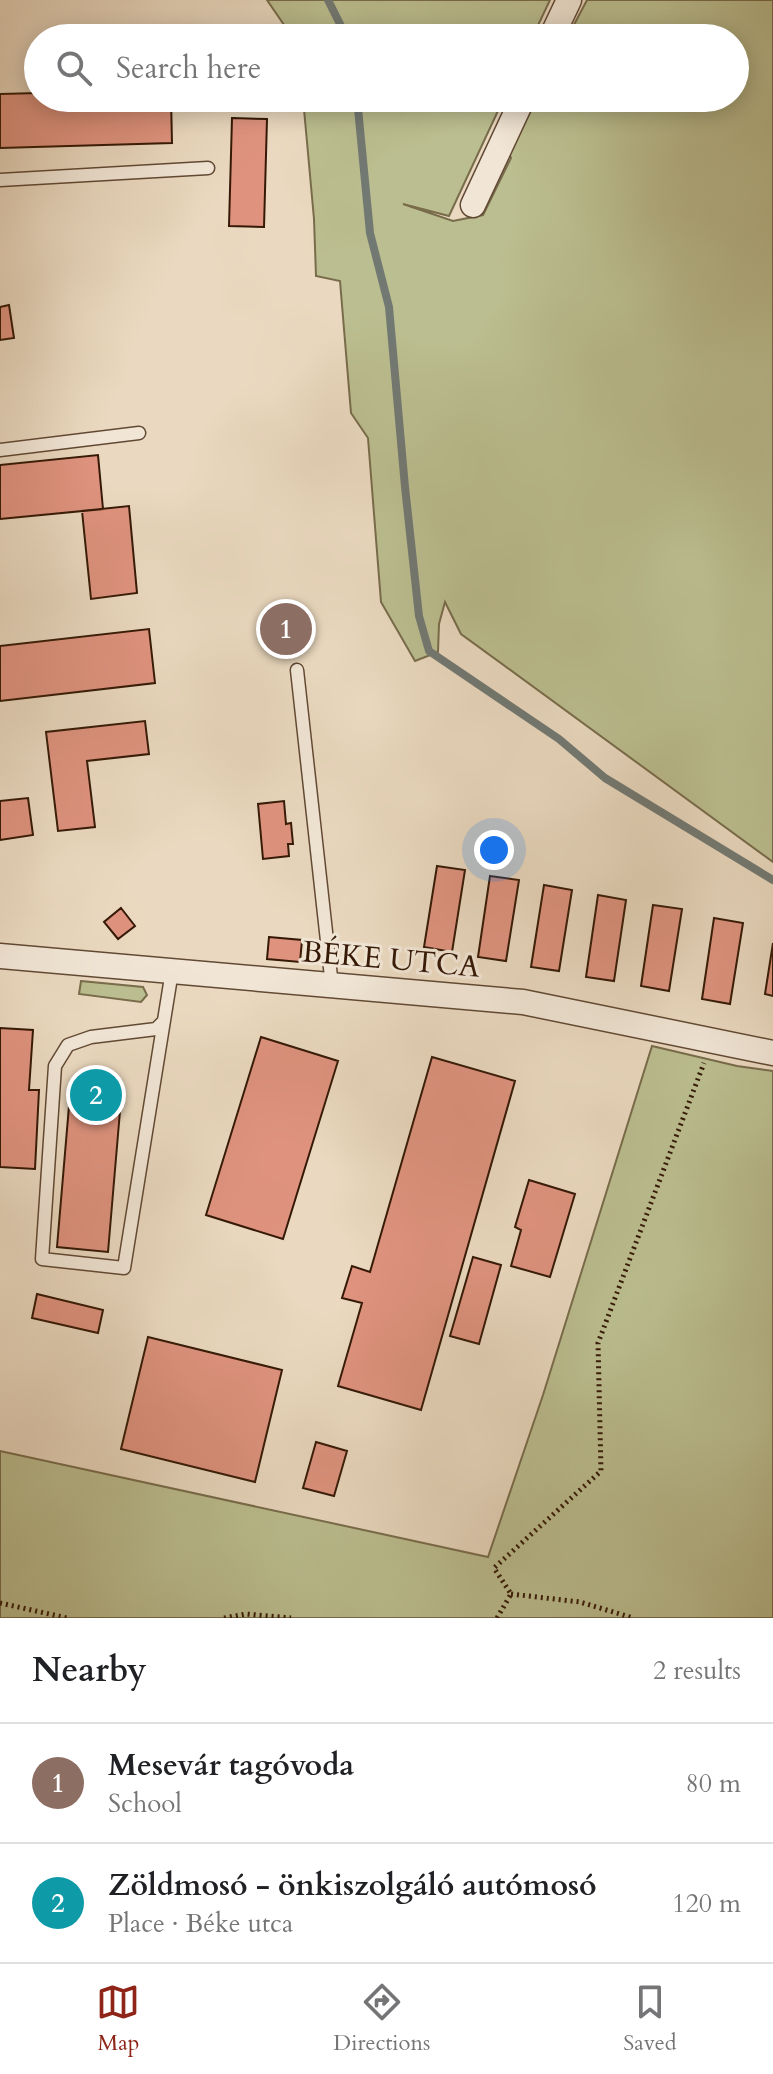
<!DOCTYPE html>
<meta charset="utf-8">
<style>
:root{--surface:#fff;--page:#f6f6f6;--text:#202124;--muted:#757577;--line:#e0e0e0;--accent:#8f2418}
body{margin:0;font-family:Cardo,serif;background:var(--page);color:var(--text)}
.you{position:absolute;left:494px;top:850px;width:28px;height:28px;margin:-20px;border:6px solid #fff;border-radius:50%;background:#1a73e8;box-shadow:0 0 0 12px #1a73e833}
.badge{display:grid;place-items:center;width:52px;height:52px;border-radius:50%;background:var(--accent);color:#fff;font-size:26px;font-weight:700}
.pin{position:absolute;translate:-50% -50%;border:4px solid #fff;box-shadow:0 2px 8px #0006}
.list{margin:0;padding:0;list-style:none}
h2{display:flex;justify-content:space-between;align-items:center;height:104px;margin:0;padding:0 32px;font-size:34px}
h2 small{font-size:26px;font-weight:400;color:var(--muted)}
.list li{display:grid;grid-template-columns:52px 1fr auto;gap:24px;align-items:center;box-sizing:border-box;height:120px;padding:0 32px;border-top:2px solid var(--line)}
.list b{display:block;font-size:30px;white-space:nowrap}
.list p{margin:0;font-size:26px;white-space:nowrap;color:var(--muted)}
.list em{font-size:26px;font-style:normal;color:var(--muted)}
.icon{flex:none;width:44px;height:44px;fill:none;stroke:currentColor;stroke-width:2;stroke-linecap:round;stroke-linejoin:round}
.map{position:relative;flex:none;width:773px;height:1618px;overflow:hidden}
.search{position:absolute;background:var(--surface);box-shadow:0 4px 20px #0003;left:24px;right:24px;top:24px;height:88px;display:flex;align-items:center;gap:20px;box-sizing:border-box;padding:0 28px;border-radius:44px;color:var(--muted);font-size:30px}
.sheet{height:344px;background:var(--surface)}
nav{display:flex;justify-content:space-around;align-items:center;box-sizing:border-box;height:112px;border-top:2px solid var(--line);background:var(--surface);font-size:22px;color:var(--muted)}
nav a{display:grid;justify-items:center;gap:4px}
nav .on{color:var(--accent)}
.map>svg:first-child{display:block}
.green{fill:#bbbe90;stroke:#786c4b;stroke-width:2}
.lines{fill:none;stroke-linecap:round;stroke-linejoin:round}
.stream{stroke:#727973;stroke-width:8}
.building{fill:#df937f;stroke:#351906;stroke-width:2}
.service-casing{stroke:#624934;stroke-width:15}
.minor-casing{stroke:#624934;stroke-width:27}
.path{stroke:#351906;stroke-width:5;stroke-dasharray:2 4;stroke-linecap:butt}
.service{stroke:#f1e6d6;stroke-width:12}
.minor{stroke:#f1e6d6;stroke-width:24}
.labels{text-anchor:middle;stroke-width:6;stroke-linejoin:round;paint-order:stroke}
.street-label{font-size:30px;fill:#351906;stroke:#f1e6d6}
</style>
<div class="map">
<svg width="773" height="1618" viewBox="0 0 773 1618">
<rect width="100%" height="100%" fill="#ead9c0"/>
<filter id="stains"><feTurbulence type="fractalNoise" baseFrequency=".0025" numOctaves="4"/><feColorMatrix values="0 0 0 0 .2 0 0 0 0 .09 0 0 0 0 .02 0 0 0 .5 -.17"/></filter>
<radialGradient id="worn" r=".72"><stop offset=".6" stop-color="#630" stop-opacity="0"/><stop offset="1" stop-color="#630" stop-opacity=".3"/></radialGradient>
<!-- green -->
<path class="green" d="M267,0H550L532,38H293Z
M587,0H773V862L461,634L445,602L439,624L438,652L415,661L381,602L368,438L351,413L340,281L316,276L314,219L303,98H504L449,216L403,204L453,221L483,215L511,158L509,153L537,98H735V38H567Z
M81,981L143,987L147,995L141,1002L79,994Z
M652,1046L737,1066L773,1071V1618H0V1451L488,1557L543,1395Z"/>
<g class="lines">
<!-- stream -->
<path class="stream" d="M328,0L347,38
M357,98L370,233L389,307L405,487L419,616L429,651L559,739L605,778L773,880"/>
</g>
<!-- building -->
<path class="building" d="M38,93V98H171L172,143L0,148V94Z
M232,118L267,119L264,227L229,226Z
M9,305L14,338L0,340V307Z
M98,455L103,509L0,519V465Z
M129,506L137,593L91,599L82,511Z
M149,629L155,683L0,701V646Z
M145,721L149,754L87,761L95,827L58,831L46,732Z
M28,798L33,835L0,840V801Z
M284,801L286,824L291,823L293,844H288L289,856L263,859L258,804Z
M437,866L465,870L452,952L424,947Z
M490,876L519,880L506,961L478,957Z
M544,885L572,890L559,971L531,967Z
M598,895L626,900L614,981L586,977Z
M653,905L682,909L669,991L641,986Z
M121,908L135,926L118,939L104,922Z
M714,918L743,923L730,1004L702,999Z
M269,937L302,940L300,962L267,959Z
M773,943V996L765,994Z
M0,1028L33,1030L29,1090H39L35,1169L0,1167Z
M261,1037L338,1061L283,1239L206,1215Z
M432,1057L515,1081L421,1410L338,1386L362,1303L342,1298L352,1266L370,1272Z
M71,1081L122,1084L120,1111L69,1106Z
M69,1106L120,1111L108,1252L57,1247Z
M529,1180L575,1194L550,1277L511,1266L521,1230L515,1227Z
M473,1257L501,1265L479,1344L450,1336Z
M37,1294L103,1310L98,1333L32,1318Z
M148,1337L282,1370L255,1482L121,1449Z
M316,1442L347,1451L334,1496L303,1488Z"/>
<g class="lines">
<defs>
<path id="service" d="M0,180L208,168
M0,450L139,433
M297,670L332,986
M164,1021L156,1029L91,1037L68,1045L55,1066L42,1259L124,1268L172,971"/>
<path id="minor" d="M551,38L569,0
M473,205L523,98
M0,956L523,1002L773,1053"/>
</defs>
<!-- service casing -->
<use href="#service" class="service-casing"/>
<!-- minor casing -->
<use href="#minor" class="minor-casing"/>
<!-- path -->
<path class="path" d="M511,1594L580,1602L633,1618
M0,1603L67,1618
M224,1618L246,1614L291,1618
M497,1618L511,1594L494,1568L601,1471L598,1343L704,1063"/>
<!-- service -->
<use href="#service" class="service"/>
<!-- minor -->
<use href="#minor" class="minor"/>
</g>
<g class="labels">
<!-- street labels -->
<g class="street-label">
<text transform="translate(391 959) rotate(5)" y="10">BÉKE UTCA</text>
</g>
</g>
<rect width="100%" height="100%" filter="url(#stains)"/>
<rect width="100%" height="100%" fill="url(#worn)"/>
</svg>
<div class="you"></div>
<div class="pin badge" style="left:286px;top:629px;background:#8d6e63">1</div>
<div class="pin badge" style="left:96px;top:1095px;background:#0f9aa8">2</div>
<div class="search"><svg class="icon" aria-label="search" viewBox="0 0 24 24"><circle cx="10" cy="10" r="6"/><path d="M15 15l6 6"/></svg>Search here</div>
</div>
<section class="sheet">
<h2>Nearby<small>2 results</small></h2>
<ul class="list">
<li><span class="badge" style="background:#8d6e63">1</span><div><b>Mesevár tagóvoda</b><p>School</p></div><em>80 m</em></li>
<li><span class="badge" style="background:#0f9aa8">2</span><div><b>Zöldmosó - önkiszolgáló autómosó</b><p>Place · Béke utca</p></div><em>120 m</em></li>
</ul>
</section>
<nav>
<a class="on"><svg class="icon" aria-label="map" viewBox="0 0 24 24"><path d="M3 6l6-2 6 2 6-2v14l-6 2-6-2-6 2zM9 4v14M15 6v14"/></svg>Map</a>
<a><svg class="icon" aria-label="directions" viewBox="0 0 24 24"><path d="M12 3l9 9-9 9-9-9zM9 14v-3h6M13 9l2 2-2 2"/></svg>Directions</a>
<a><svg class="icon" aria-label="saved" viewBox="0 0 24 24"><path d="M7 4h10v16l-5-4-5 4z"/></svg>Saved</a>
</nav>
